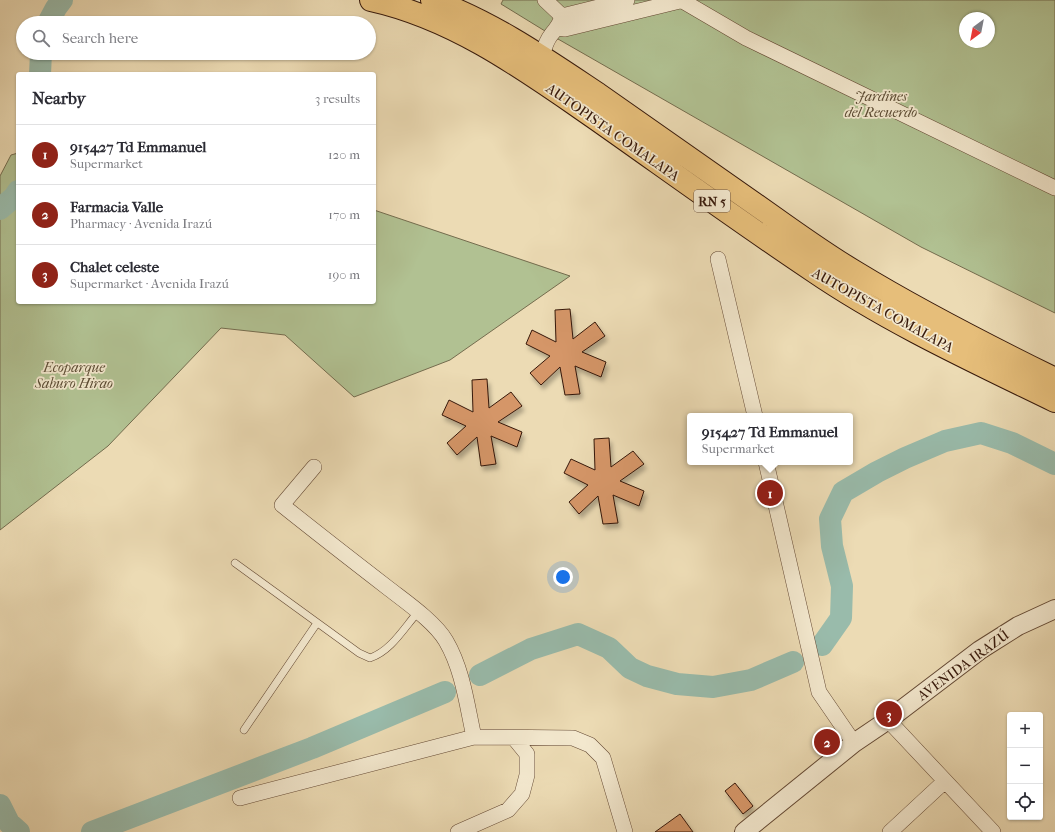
<!DOCTYPE html>
<meta charset="utf-8">
<style>
:root{--surface:#fff;--page:#f7f7f7;--text:#2b2b33;--muted:#7c7c81;--line:#e1e1e2;--accent:#8f2418}
body{margin:0;font-family:"IM FELL French Canon",serif;background:var(--page);color:var(--text)}
.controls{position:absolute;right:12px;bottom:12px;display:grid;overflow:hidden;border-radius:4px;box-shadow:0 1px 3px #0004}
.controls button{width:36px;height:36px;display:grid;place-items:center;padding:0;border:0;border-bottom:1px solid var(--line);background:var(--surface);color:var(--text);font:20px sans-serif}
.compass{position:absolute;left:959px;top:12px;width:36px;height:36px;border-radius:50%;background:var(--surface);box-shadow:0 1px 3px #0004;rotate:212deg}
.you{position:absolute;left:563px;top:577px;width:14px;height:14px;margin:-10px;border:3px solid #fff;border-radius:50%;background:#1a73e8;box-shadow:0 0 0 6px #1a73e833}
.badge{display:grid;place-items:center;width:26px;height:26px;border-radius:50%;background:var(--accent);color:#fff;font-size:13px;font-weight:700}
.pin{position:absolute;translate:-50% -50%;border:2px solid #fff;box-shadow:0 1px 4px #0006}
.popup{position:absolute;left:687px;top:413px;width:166px;height:52px;box-sizing:border-box;display:grid;place-content:center;border-radius:4px;background:var(--surface);filter:drop-shadow(0 1px 3px #0005);font-size:13px;white-space:nowrap;color:var(--muted)}
.popup b{font-size:15px;color:var(--text)}
.popup::after{content:'';position:absolute;left:50%;top:100%;margin-left:-8px;border:8px solid transparent;border-top-color:var(--surface)}
.list{margin:0;padding:0;list-style:none}
h2{display:flex;justify-content:space-between;align-items:center;height:52px;margin:0;padding:0 16px;font-size:17px}
h2 small{font-size:13px;font-weight:400;color:var(--muted)}
.list li{display:grid;grid-template-columns:26px 1fr auto;gap:12px;align-items:center;box-sizing:border-box;height:60px;padding:0 16px;border-top:1px solid var(--line)}
.list b{display:block;font-size:15px;white-space:nowrap}
.list p{margin:0;font-size:13px;white-space:nowrap;color:var(--muted)}
.list em{font-size:13px;font-style:normal;color:var(--muted)}
.icon{flex:none;width:22px;height:22px;fill:none;stroke:currentColor;stroke-width:2;stroke-linecap:round;stroke-linejoin:round}
.map{position:relative;flex:none;width:1055px;height:832px;overflow:hidden}
.search{position:absolute;background:var(--surface);box-shadow:0 1px 3px #0004;left:16px;top:16px;width:360px;height:44px;display:flex;align-items:center;gap:10px;box-sizing:border-box;padding:0 14px;border-radius:22px;color:var(--muted);font-size:15px}
.panel{position:absolute;background:var(--surface);box-shadow:0 1px 3px #0004;left:16px;top:72px;width:360px;height:232px;border-radius:4px}
.map>svg:first-child{display:block}
.green{fill:#b1c192;stroke:#746c4e;fill-rule:evenodd}
.lines{fill:none;stroke-linecap:round;stroke-linejoin:round}
.river{stroke:#99bbab;stroke-width:22}
.building{fill:#d59668;stroke:#36180a;filter:url(#shadow)}
.service-casing{stroke:#644934;stroke-width:8}
.minor-casing{stroke:#644934;stroke-width:16}
.tertiary-casing{stroke:#644934;stroke-width:20}
.trunk-casing{stroke:#36180a;stroke-width:24}
.service{stroke:#f3e8ce;stroke-width:7}
.minor{stroke:#f3e8ce;stroke-width:15}
.tertiary{stroke:#f3e8ce;stroke-width:18}
.trunk{stroke:#e6be7a;stroke-width:22}
.labels{text-anchor:middle;stroke-width:3.5;stroke-linejoin:round;paint-order:stroke}
.shield{fill:#f3e8ce;stroke:#6f5645;stroke-width:1}
.shield-label{font-size:13px;font-weight:bold;fill:#36180a}
.park-label{font-size:14px;font-style:italic;fill:#5b4b33;stroke:#f3e8ce}
.street-label{font-size:14px;fill:#36180a;stroke:#f3e8ce}
</style>
<div class="map">
<svg width="1055" height="832" viewBox="0 0 1055 832">
<defs>
<filter id="shadow"><feDropShadow dx="2.5" dy="4.5" stdDeviation="2" flood-color="#0004"/></filter>
</defs>
<rect width="100%" height="100%" fill="#ecdbb4"/>
<filter id="stains"><feTurbulence type="fractalNoise" baseFrequency=".005" numOctaves="4"/><feColorMatrix values="0 0 0 0 .2 0 0 0 0 .09 0 0 0 0 .02 0 0 0 .5 -.17"/></filter>
<radialGradient id="worn" r=".72"><stop offset=".6" stop-color="#630" stop-opacity="0"/><stop offset="1" stop-color="#630" stop-opacity=".3"/></radialGradient>
<!-- green -->
<path class="green" d="M503,0H1055V313L921,247L558,39L501,4ZM965,18H989V42H965Z
M18,153V302H374V210L570,276L450,360L354,397L285,335L221,328L108,446L0,530V176L11,155Z"/>
<g class="lines">
<!-- river -->
<path class="river" d="M48,23L56,8L62,0
M40,74L41,53
M0,209L14,197L18,191
M822,645L841,618L842,586L832,546L830,519L843,492L877,472L905,458L945,441L981,433L1012,443L1055,464
M480,675L531,649L578,634L609,648L630,668L647,676L677,684L713,687L751,680L793,662
M0,805L9,823L19,832
M92,832L312,748L445,692"/>
</g>
<!-- building -->
<path class="building" d="M570,309L573,339L595,322L605,336L582,352L606,362L601,377L575,366L580,394L565,395L560,367L541,385L530,373L550,356L526,344L532,330L556,342L555,310Z
M487,379L489,408L511,392L522,406L498,422L522,432L517,447L491,436L496,464L481,466L477,437L457,455L447,443L466,426L442,415L449,400L473,412L472,380Z
M609,438L611,467L633,451L644,464L620,481L644,491L639,506L613,495L618,523L603,524L598,496L579,514L569,502L588,485L564,473L571,459L595,470L594,439Z
M834,730L841,739L826,750L819,740Z
M735,783L753,806L743,814L725,791Z
M680,814L693,832H655Z"/>
<g class="lines">
<defs>
<path id="service" d="M235,563L359,653L370,658C391,651 404,628 418,612
M244,730L317,623"/>
<path id="minor" d="M545,0L562,16
M681,0L746,38L1055,188
M562,16L627,0
M558,28L565,29L684,0
M542,56C544,49 546,41 551,35C556,28 558,28 561,19
M718,259L755,416
M766,462L819,692L854,743
M314,467L282,505C317,533 353,561 388,588C406,602 435,622 446,641C463,670 467,706 474,737
M888,720L993,832
M240,798L474,737L573,738L590,745L603,758L625,832
M458,832L508,810L522,794L527,775V754L514,738
M890,832L945,781"/>
<path id="tertiary" d="M744,832L854,743L888,720L980,650L1018,626L1055,609"/>
<path id="trunk" d="M371,0C457,19 528,72 599,121C670,171 740,222 812,270C888,322 973,361 1055,401
M432,0C494,23 544,58 598,94C656,134 714,175 772,216C800,236 828,256 857,273C921,312 988,346 1055,379"/>
</defs>
<!-- service casing -->
<use href="#service" class="service-casing"/>
<!-- minor casing -->
<use href="#minor" class="minor-casing"/>
<!-- tertiary casing -->
<use href="#tertiary" class="tertiary-casing"/>
<!-- trunk casing -->
<use href="#trunk" class="trunk-casing"/>
<!-- service -->
<use href="#service" class="service"/>
<!-- minor -->
<use href="#minor" class="minor"/>
<!-- tertiary -->
<use href="#tertiary" class="tertiary"/>
<!-- trunk -->
<use href="#trunk" class="trunk"/>
</g>
<g class="labels">
<!-- shield labels -->
<rect class="shield" x="694" y="190" width="36" height="22" rx="3"/>
<g class="shield-label">
<text x="712" y="206">RN 5</text>
</g>
<!-- park labels -->
<g class="park-label">
<text x="881" y="101">Jardines<tspan x="881" dy="16">del Recuerdo</tspan></text>
<text x="74" y="372">Ecoparque<tspan x="74" dy="16">Saburo Hirao</tspan></text>
</g>
<!-- street labels -->
<g class="street-label">
<text transform="translate(613 132) rotate(35)" y="5">AUTOPISTA COMALAPA</text>
<text transform="translate(883 310) rotate(29)" y="5">AUTOPISTA COMALAPA</text>
<text transform="translate(963 665) rotate(-36)" y="5">AVENIDA IRAZÚ</text>
</g>
</g>
<rect width="100%" height="100%" filter="url(#stains)"/>
<rect width="100%" height="100%" fill="url(#worn)"/>
</svg>
<div class="controls">
<button>+</button>
<button>−</button>
<button><svg class="icon" aria-label="locate" viewBox="0 0 24 24"><circle cx="12" cy="12" r="6"/><path d="M12 2v4M12 18v4M2 12h4M18 12h4"/></svg></button>
</div>
<svg class="compass" viewBox="-18 -18 36 36"><path d="M0-13l5 13h-10z" fill="#e53935"/><path d="M0 13l5-13h-10z" fill="#7c7c81"/></svg>
<div class="you"></div>
<div class="pin badge" style="left:770px;top:493px">1</div>
<div class="popup"><b>915427 Td Emmanuel</b>Supermarket</div>
<div class="pin badge" style="left:827px;top:742px">2</div>
<div class="pin badge" style="left:889px;top:714px">3</div>
<div class="search"><svg class="icon" aria-label="search" viewBox="0 0 24 24"><circle cx="10" cy="10" r="6"/><path d="M15 15l6 6"/></svg>Search here</div>
<section class="panel">
<h2>Nearby<small>3 results</small></h2>
<ul class="list">
<li><span class="badge">1</span><div><b>915427 Td Emmanuel</b><p>Supermarket</p></div><em>120 m</em></li>
<li><span class="badge">2</span><div><b>Farmacia Valle</b><p>Pharmacy · Avenida Irazú</p></div><em>170 m</em></li>
<li><span class="badge">3</span><div><b>Chalet celeste</b><p>Supermarket · Avenida Irazú</p></div><em>190 m</em></li>
</ul>
</section>
</div>
